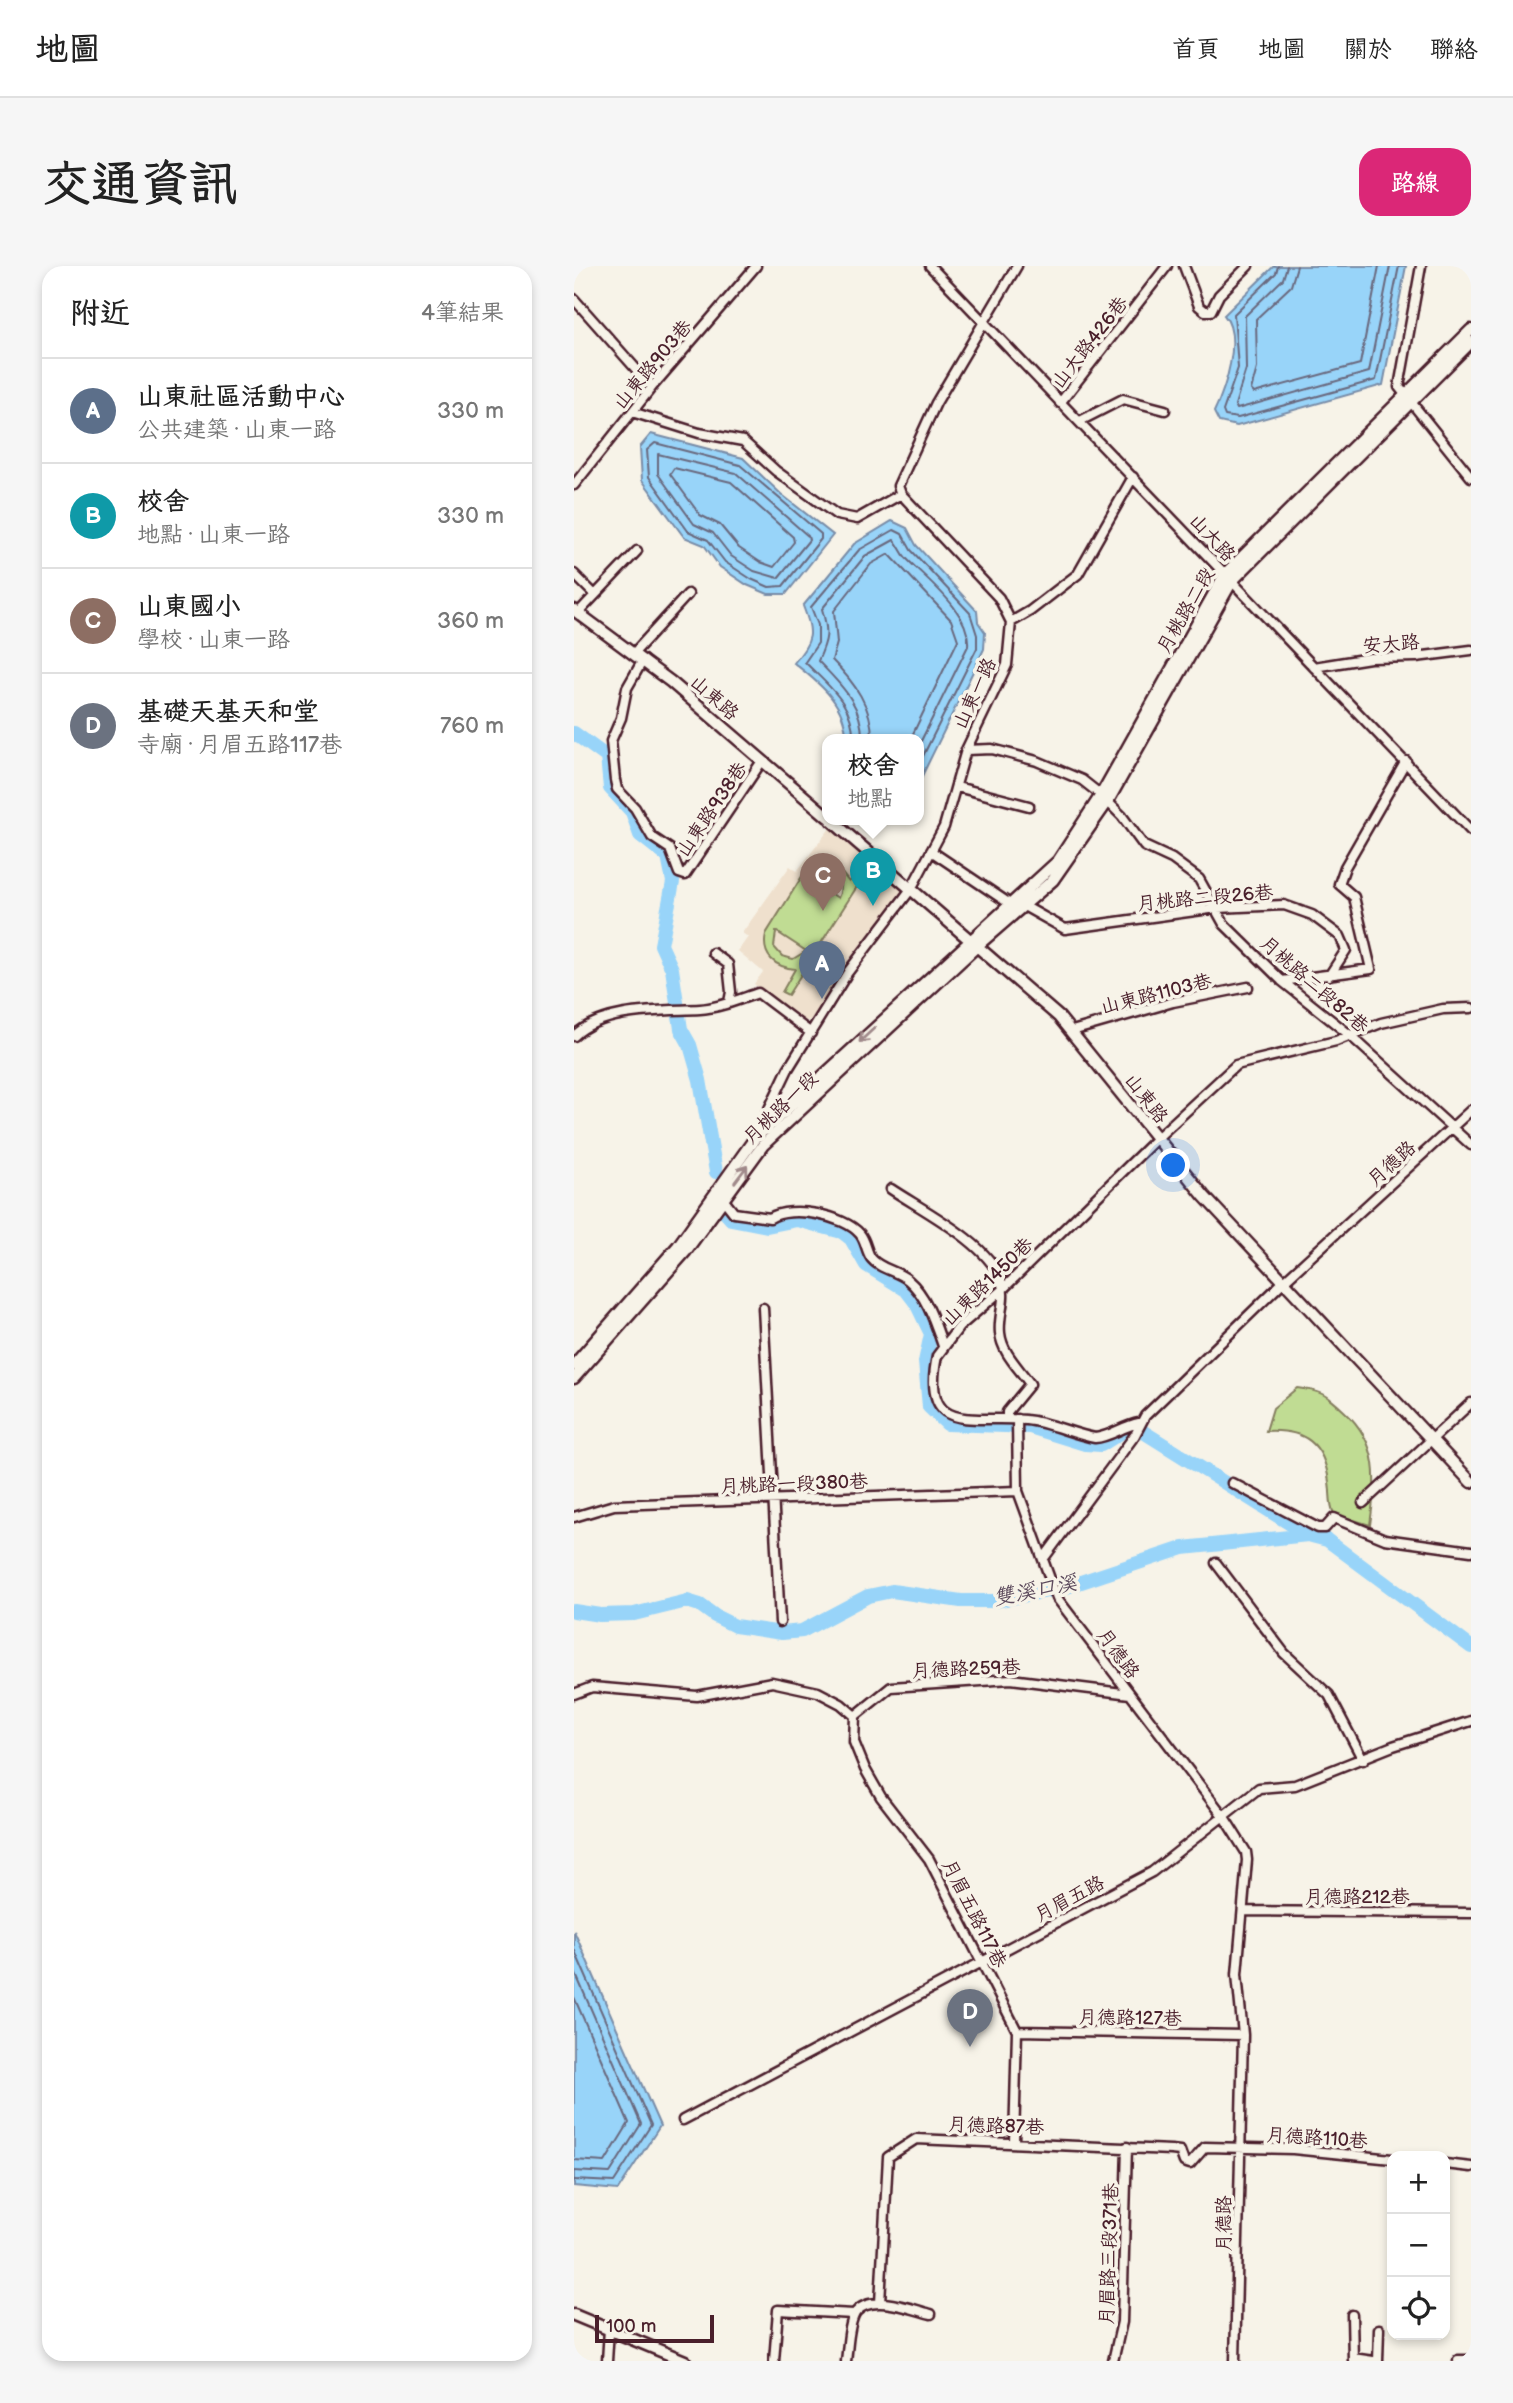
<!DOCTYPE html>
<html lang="zh-TW">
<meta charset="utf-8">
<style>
:root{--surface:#fff;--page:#f6f6f6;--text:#222;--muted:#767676;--line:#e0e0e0;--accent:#db2777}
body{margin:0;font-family:"Balsamiq Sans","LXGW WenKai TC",sans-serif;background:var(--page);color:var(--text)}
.controls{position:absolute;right:21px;bottom:21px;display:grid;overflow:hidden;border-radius:14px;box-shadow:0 4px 10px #0003}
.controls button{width:63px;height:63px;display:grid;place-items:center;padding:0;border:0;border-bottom:2px solid var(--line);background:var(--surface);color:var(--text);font:35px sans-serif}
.scale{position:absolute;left:21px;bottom:18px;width:119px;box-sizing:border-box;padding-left:7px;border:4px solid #4a1f2b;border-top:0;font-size:19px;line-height:24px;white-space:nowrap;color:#4a1f2b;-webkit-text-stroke:5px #f7f3e8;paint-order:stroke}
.you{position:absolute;left:600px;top:900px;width:24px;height:24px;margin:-18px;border:5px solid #fff;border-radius:50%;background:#1a73e8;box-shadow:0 0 0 10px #1a73e833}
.badge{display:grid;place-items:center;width:46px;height:46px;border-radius:50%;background:var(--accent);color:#fff;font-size:23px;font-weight:700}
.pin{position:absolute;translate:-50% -58px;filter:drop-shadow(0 2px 4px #0008)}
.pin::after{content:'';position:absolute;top:37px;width:24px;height:21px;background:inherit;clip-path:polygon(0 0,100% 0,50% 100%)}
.popup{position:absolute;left:248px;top:468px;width:102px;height:91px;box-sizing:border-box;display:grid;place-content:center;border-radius:14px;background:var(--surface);filter:drop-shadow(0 2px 5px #0005);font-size:23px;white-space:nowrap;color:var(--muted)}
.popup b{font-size:26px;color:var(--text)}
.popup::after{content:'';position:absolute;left:50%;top:100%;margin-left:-14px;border:14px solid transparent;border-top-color:var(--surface)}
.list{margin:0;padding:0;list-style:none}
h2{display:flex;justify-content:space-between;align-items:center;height:91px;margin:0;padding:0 28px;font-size:30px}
h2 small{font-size:23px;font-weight:400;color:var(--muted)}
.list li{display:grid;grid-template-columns:46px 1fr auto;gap:21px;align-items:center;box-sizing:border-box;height:105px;padding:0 28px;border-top:2px solid var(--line)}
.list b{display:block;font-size:26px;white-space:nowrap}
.list p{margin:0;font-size:23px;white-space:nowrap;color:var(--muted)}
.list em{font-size:23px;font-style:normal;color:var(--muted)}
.icon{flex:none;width:38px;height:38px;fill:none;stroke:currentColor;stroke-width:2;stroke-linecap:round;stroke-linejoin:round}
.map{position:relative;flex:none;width:897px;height:2095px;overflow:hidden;border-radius:21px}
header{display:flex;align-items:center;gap:42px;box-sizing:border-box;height:98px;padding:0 35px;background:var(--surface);border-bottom:2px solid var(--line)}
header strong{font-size:33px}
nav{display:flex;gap:38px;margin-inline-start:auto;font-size:24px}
.intro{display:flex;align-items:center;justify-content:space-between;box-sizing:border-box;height:168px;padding:0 42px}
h1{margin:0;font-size:49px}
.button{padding:18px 32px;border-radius:21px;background:var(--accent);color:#fff;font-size:24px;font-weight:700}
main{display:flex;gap:42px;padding:0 42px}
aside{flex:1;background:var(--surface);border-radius:21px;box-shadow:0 4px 10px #0003}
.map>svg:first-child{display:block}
.built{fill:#efe0cd}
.green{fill:#c0dc93;stroke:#857e5f;stroke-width:2;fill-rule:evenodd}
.water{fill:#98d4f9;stroke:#798ca7;stroke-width:2}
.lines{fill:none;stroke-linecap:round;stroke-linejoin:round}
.shore{stroke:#69677d;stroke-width:2}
.river{stroke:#98d4f9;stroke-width:14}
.minor-casing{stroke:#4a1f2b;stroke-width:13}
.tertiary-casing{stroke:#4a1f2b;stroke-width:15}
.minor{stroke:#f7f3e8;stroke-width:8}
.tertiary{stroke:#f7f3e8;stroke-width:10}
.oneway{stroke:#a0898a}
.labels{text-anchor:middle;stroke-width:7;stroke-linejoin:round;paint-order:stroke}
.street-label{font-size:19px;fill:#4a1f2b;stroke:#f7f3e8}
.water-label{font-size:21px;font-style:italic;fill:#5e4c5e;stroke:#f7f3e8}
</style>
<header>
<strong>地圖</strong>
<nav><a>首頁</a><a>地圖</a><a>關於</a><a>聯絡</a></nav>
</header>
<div class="intro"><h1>交通資訊</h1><a class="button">路線</a></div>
<main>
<aside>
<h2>附近<small>4筆結果</small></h2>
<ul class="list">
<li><span class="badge" style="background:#5c6f8a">A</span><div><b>山東社區活動中心</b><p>公共建築 · 山東一路</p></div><em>330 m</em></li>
<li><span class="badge" style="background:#0f9aa8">B</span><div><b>校舍</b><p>地點 · 山東一路</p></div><em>330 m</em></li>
<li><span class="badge" style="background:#8d6e63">C</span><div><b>山東國小</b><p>學校 · 山東一路</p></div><em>360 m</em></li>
<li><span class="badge" style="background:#6b7280">D</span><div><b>基礎天基天和堂</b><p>寺廟 · 月眉五路117巷</p></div><em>760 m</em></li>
</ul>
</aside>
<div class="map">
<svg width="897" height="2095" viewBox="0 0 897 2095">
<rect width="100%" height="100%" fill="#f7f3e8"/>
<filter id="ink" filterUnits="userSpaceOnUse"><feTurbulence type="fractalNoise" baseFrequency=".0143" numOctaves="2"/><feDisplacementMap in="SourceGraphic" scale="14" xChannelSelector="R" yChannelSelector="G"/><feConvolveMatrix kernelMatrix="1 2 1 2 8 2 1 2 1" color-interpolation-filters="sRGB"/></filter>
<g filter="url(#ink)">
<!-- built -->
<path class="built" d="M257,561L331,623L241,753L226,756L180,718L189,706L164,685L174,671L168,667L216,600L223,605Z"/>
<!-- green -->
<path class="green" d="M244,598L263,601L275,616L277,614L284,619L214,729L208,726L221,703C201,701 187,690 192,668L232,604ZM246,607C262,606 271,617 264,632L237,614ZM202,666H203L232,685L219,693L208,690L200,681Z
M723,1122C748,1125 752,1128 770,1145C807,1179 802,1214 796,1259L760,1248C755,1238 757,1227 755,1216C750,1177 731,1163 692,1165L699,1142Z"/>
<!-- water -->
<path class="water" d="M700,0H832L809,119L663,160L645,156L640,146C651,123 669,71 650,49Z
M77,168L169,192L207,228L259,269L212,328H194L173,319L146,301L130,279L110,271L68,214L66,181Z
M318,255L333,262L342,279L403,345L404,356L411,366L410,383L345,516L344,474H272C273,438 245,417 220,397C239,373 240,369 229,340L280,278Z
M0,1665L86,1860L44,1924L0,1920Z"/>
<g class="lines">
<!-- shore -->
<path class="shore" d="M704,0L702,7L660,48L664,102L649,145L651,150L664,152L802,114L825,0
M713,0L709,13L671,50L672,103L661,139L663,143L795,106L816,0
M723,0L717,20L682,53L683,102L677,124L680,127L786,98L805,0
M81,177L166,199L247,268V273L209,320L195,321L177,313L151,296L134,274L114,265L75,211L73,184Z
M84,188L162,207L234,270L235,274L204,312L180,305L157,290L139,267L120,258L84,208Z
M100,202L157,216L219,271L220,276L200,301L186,296L165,282L146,259L126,249L96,208Z
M279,474C281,438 253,419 231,396L244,377V359L237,341L285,284L320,264L328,268L337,284L396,347L403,369V382L344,500
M288,474C289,438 266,418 244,395C254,373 255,367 248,343L291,290L320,274C325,279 327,286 332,292C354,315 397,346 394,380L344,481
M298,474C299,441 280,416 258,394L263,377L260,345L297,298L315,288L377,354L384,374L336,474
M0,1683L77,1859L40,1916L0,1914
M0,1704L67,1858L36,1907L0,1905
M0,1731L55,1857L31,1896L0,1894"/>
<!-- river -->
<path class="river" d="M0,467L33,491L36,522L58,546L66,569L94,591L99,616L87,679L98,703L107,763L116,779L126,814L142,906
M148,943L157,953L193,960L223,954L268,966L277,973L292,999L332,1024L342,1037L357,1068L351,1096L355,1141L373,1158L456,1161L511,1178L527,1179L551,1164L568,1165L734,1269
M0,1345L26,1349L60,1348L113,1335L126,1339L141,1350L161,1360L208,1367L228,1365L294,1330L318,1325L387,1335H422L489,1322L609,1282L734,1269L753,1274L897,1381"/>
<defs>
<path id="minor" d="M356,0L897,565
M610,0L625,40L631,45H637L645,29L674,0
M847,0L825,121L897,211
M0,33L78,121
M486,137L593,0
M58,146L125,167L169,175L202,205L263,249L283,253L327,228
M506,155L549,133L591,144
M0,219L78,121L182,0
M0,308L20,328
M4,347L63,285
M437,356L456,345L504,308L559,211
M59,388L114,328
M69,394L53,422L47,452L37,475L41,514L43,523L61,542L78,571L96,583L105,607L111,609L188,495
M740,401L796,392L842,391L897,384
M392,484L418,483L463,495L508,514L527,529L548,550L570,580L598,593L625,613L650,658L708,715L777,770L897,879
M383,521L455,540
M357,585L439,640
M450,640L491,663L643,642L710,639L738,649L766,670L772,684L755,710
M139,687L154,698L157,726L155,736
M708,715L797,703L780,631L765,618L771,601L832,495
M498,765L599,736L674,721
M0,770C29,742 88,745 126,743C145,742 166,733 184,727L237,767
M182,870L214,803L274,706L337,623L370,561L392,484L433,399L437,356L425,332L327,228L324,220L362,137L443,0
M317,923C350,945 414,977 427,1014C433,1034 424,1049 426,1067C428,1087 445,1102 456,1118L433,1146V1152
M149,933L160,947L196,952C217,939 270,949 286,968C292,975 292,985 297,992C305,1003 324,1005 334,1014C353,1030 361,1057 369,1080
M189,1042L206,1356
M443,1153L444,1225L483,1332L650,1551L672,1586L673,1594L663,1708L669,1769L661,2095
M565,1157C549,1160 536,1171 521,1172C498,1168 475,1156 452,1154C401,1148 346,1172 363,1090L385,1061L429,1023L583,872L662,799L762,775L807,757L869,743L897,742
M658,1217L744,1262H751L760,1252L811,1273L897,1285
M789,1237L897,1137
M0,1251L40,1239L444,1225
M470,1292L561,1169L571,1150L708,1017L897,844
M642,1297L710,1387L755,1429L789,1494
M0,1428L18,1421L123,1430L198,1416L244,1426L267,1438L281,1450
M281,1450L280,1476L291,1503L307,1531L355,1593L443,1765L440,1876
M281,1450L317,1421L437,1413L556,1428
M669,1645L897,1647
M443,1765L669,1769
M109,1854L578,1606L685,1522L721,1519L819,1480L897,1455
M871,1898L897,1901
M306,2037L314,1891L342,1873L597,1884L606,1885L610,1896L616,1898L631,1881L719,1883L818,1893
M778,2049L779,2095
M779,2092L799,2095
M884,2094H897
M33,2095L35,2063
M200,2095L204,2044L280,2048
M272,2095C274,2082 274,2057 282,2046C297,2027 338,2043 357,2048
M539,2095L548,2056L553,1881
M804,2095L805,2063"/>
<path id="tertiary" d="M0,344L97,416L254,551
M257,554L485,751L630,930L897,1216
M0,1099L104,980L181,872L484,595L527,529L651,308L897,64
M0,1112L111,986L189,879L404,679L479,614L534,535L658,315L897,76
M0,2049L111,2095"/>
</defs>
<!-- minor casing -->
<use href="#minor" class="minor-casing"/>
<!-- tertiary casing -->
<use href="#tertiary" class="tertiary-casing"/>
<!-- minor -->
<use href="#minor" class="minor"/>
<!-- tertiary -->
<use href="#tertiary" class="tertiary"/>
</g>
<!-- one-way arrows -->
<defs><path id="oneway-shaft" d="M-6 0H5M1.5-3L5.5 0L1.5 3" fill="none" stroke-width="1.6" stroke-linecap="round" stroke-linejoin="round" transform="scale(1.75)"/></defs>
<g class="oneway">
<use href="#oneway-shaft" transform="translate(293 769) rotate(137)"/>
<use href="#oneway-shaft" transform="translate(167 908) rotate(-53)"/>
</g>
</g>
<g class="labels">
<!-- street labels -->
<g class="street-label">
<text transform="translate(515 76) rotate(-52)" y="7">山大路426巷</text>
<text transform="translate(78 98) rotate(-50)" y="7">山東路903巷</text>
<text transform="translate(639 271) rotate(47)" y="7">山大路</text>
<text transform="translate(611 344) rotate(-60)" y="7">月桃路二段</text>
<text transform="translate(817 377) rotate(-4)" y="7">安大路</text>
<text transform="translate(400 427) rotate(-65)" y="7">山東一路</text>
<text transform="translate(141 431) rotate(41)" y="7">山東路</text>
<text transform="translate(137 543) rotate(-56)" y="7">山東路938巷</text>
<text transform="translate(631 631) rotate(-5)" y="7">月桃路二段26巷</text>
<text transform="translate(741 718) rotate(41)" y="7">月桃路二段82巷</text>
<text transform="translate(582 727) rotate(-14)" y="7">山東路1103巷</text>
<text transform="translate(573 832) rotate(52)" y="7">山東路</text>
<text transform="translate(206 841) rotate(-44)" y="7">月桃路一段</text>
<text transform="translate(817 897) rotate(-42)" y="7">月德路</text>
<text transform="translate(413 1015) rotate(-44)" y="7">山東路1450巷</text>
<text transform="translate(220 1217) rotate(-2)" y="7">月桃路一段380巷</text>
<text transform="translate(545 1387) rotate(54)" y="7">月德路</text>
<text transform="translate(392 1402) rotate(-2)" y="7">月德路259巷</text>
<text x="783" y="1637">月德路212巷</text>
<text transform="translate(495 1632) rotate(-28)" y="7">月眉五路</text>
<text transform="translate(401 1647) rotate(63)" y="7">月眉五路117巷</text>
<text transform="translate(556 1751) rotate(1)" y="7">月德路127巷</text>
<text transform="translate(422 1859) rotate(2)" y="7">月德路87巷</text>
<text transform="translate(743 1871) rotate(4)" y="7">月德路110巷</text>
<text transform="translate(649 1958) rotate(-90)" y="7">月德路</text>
<text transform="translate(534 1988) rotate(-88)" y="7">月眉路三段371巷</text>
</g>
<!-- water labels -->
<g class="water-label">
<text transform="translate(461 1324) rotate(-11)" y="7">雙溪口溪</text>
</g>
</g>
</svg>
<div class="controls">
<button>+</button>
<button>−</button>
<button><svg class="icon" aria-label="locate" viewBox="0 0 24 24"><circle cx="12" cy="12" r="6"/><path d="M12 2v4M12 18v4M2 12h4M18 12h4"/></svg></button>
</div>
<div class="scale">100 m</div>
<div class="you"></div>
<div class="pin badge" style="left:248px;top:733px;background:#5c6f8a">A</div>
<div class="pin badge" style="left:299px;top:640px;background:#0f9aa8">B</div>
<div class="popup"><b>校舍</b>地點</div>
<div class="pin badge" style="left:249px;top:645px;background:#8d6e63">C</div>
<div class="pin badge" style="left:396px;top:1781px;background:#6b7280">D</div>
</div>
</main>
